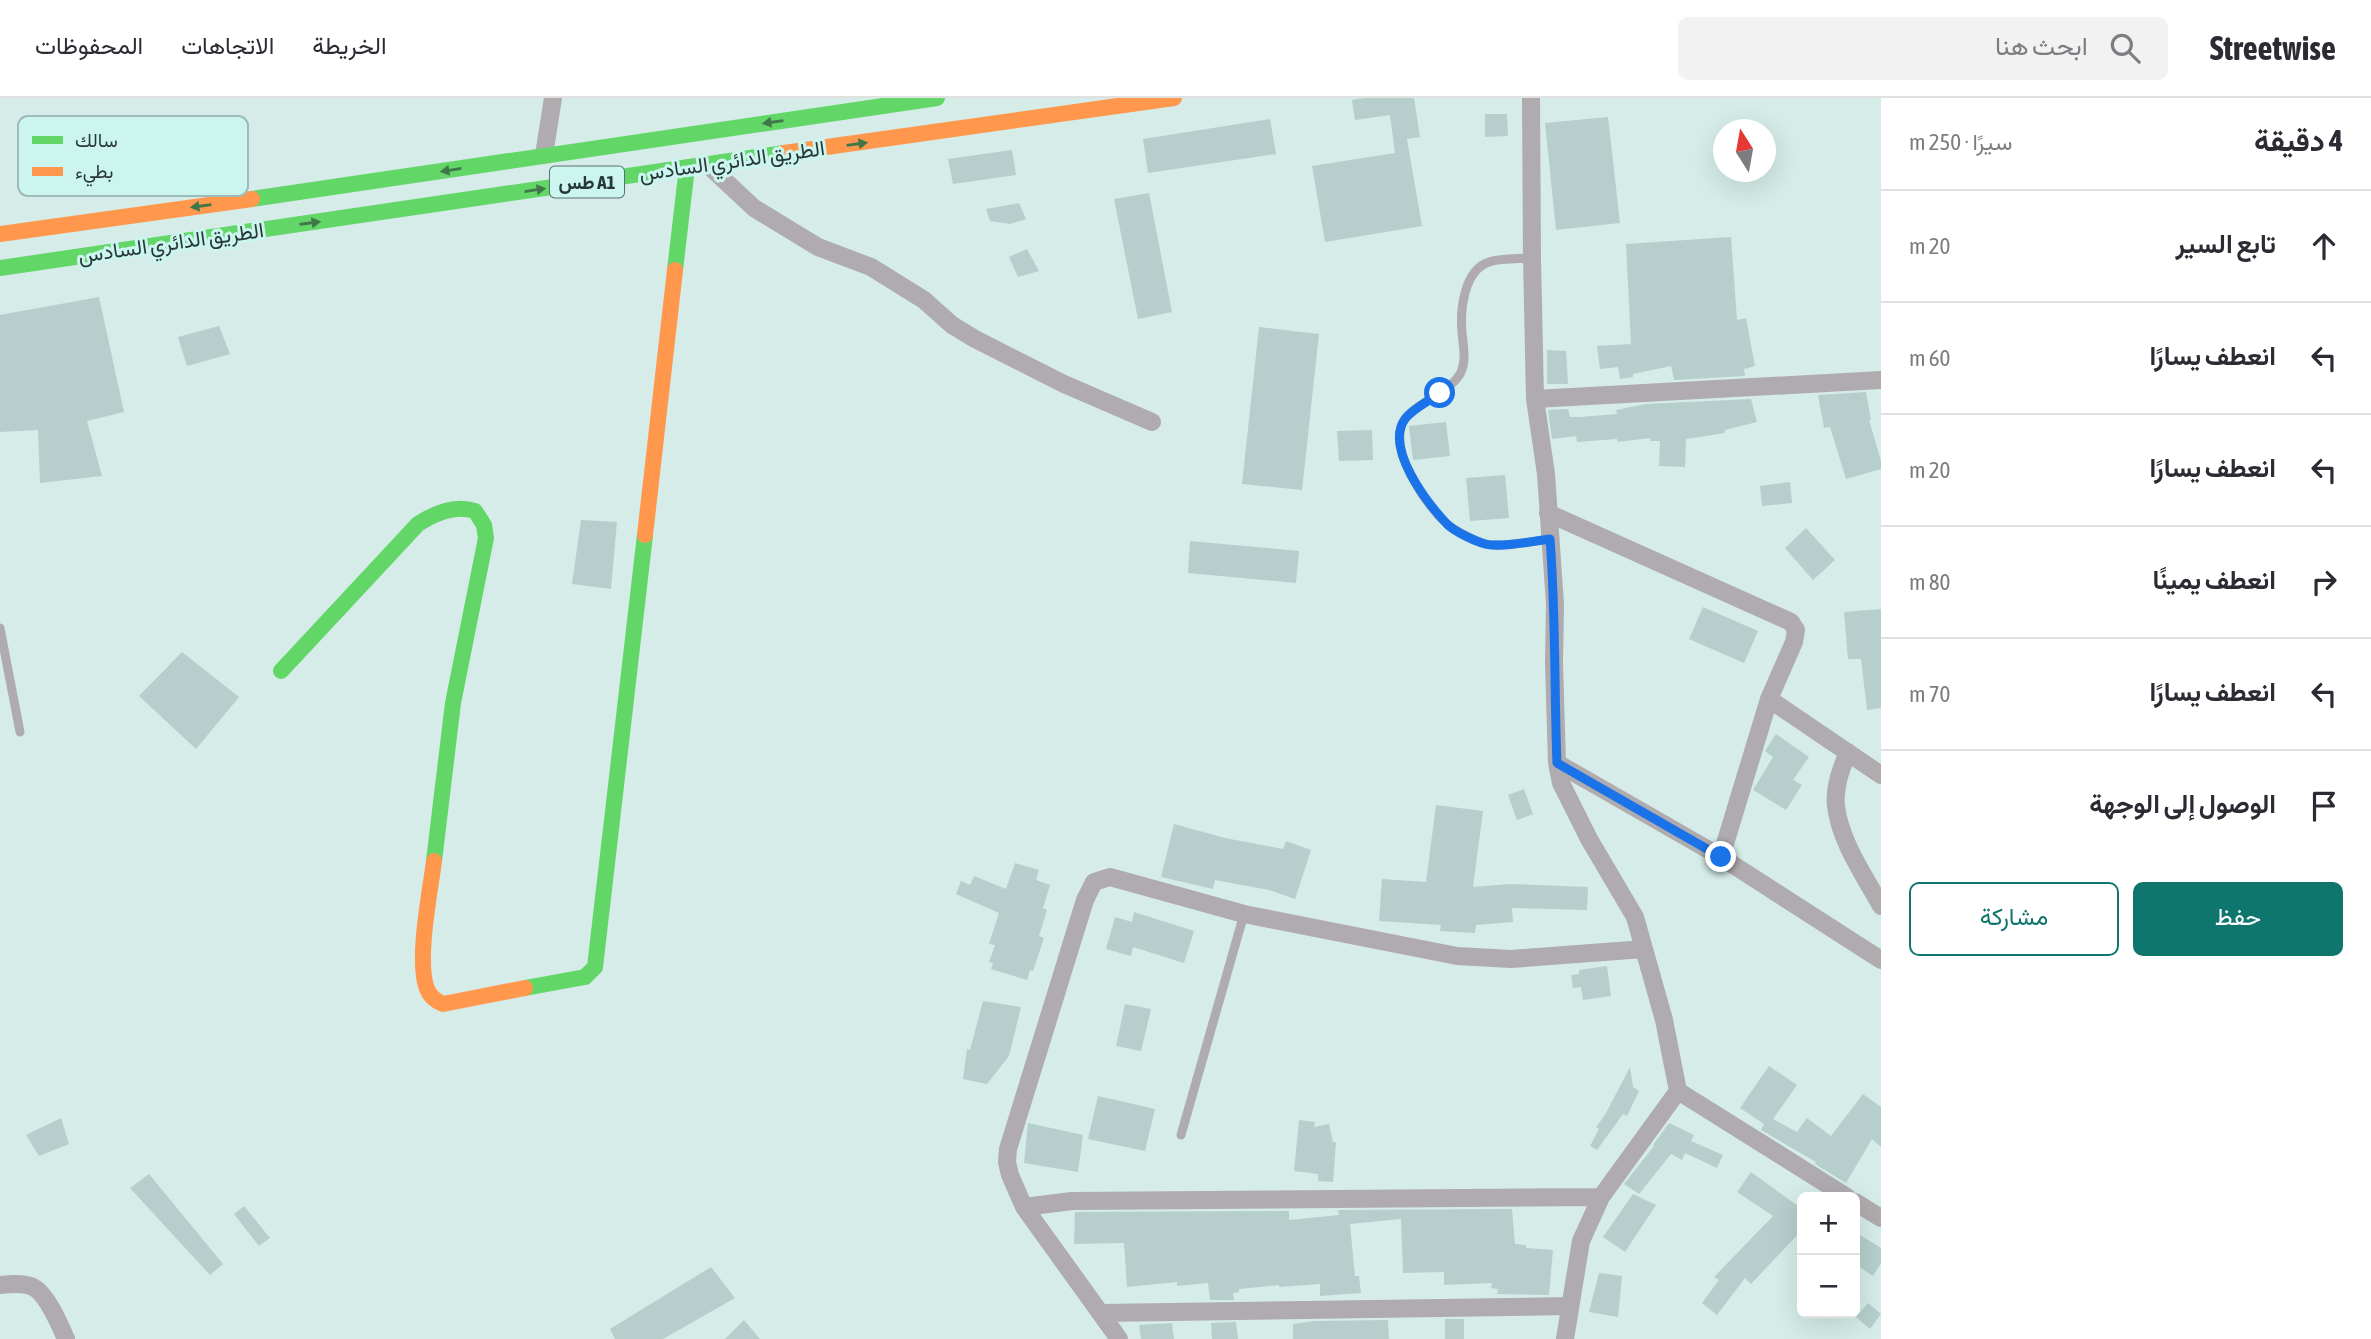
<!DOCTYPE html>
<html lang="ar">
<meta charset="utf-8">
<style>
:root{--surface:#fff;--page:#f2f2f3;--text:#2b2b33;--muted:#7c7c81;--line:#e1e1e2;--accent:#0f766e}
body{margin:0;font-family:"Asap Condensed",Vazirmatn,sans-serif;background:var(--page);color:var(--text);direction:rtl}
.controls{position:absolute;right:21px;bottom:21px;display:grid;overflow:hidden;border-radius:10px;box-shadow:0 7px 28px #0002}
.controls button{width:63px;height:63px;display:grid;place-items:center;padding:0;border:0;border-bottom:2px solid var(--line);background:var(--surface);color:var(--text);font:35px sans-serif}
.compass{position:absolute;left:1713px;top:21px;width:63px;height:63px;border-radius:50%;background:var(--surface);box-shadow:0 7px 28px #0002;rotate:349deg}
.stop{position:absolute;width:21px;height:21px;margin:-16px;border:5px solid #1a73e8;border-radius:50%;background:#fff}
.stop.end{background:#1a73e8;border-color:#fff;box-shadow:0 2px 7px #0008}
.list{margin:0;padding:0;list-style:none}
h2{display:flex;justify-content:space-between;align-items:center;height:91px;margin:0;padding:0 28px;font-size:30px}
h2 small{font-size:23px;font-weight:400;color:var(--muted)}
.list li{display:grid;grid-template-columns:46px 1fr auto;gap:21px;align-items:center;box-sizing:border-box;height:112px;padding:0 28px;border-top:2px solid var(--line)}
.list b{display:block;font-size:26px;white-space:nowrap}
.list em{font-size:23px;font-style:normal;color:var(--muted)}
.actions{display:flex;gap:14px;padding:21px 28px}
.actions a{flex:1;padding:16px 0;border:2px solid var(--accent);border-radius:10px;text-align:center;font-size:24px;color:var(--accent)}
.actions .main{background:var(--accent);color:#fff}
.icon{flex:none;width:38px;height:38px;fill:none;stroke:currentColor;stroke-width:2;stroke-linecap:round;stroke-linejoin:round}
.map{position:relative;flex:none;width:1881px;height:1241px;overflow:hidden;direction:ltr}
header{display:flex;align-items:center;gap:42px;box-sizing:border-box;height:98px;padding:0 35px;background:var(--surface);border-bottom:2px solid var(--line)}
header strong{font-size:33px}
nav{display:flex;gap:38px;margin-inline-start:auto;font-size:24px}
.search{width:490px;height:63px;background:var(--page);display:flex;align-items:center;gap:18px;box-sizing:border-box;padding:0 24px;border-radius:10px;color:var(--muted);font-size:26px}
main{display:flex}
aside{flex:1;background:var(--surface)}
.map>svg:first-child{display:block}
.building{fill:#b6cfcc}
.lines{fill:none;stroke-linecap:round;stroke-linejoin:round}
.lane{stroke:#b0abaf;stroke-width:9}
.street{stroke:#b0abaf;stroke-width:18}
.fast{stroke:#63d668;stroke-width:16}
.slow{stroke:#ff974d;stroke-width:16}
.oneway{fill:#40774a}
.route{stroke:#1a73e8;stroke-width:9}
.labels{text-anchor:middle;stroke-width:6;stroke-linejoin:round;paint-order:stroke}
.shield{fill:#ccf5ef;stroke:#59716e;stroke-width:2}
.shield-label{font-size:19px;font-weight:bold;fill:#283836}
.street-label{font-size:21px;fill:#283836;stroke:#ccf5ef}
.key{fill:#ccf5ef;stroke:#9bbcb8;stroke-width:2}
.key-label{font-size:19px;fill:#283836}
</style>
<header>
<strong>Streetwise</strong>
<div class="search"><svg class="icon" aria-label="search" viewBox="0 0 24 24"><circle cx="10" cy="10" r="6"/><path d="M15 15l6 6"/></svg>ابحث هنا</div>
<nav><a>الخريطة</a><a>الاتجاهات</a><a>المحفوظات</a></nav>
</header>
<main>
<aside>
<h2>4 دقيقة<small>سيرًا · 250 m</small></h2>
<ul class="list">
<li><svg class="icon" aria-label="ahead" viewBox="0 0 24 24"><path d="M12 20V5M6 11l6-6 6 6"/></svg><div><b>تابع السير</b></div><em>20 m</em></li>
<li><svg class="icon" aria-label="left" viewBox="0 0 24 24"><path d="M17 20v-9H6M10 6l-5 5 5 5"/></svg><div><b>انعطف يسارًا</b></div><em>60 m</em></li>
<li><svg class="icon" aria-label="left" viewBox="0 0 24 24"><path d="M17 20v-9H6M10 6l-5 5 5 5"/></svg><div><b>انعطف يسارًا</b></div><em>20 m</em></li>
<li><svg class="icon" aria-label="right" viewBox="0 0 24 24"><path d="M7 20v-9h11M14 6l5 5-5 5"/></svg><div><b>انعطف يمينًا</b></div><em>80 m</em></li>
<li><svg class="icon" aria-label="left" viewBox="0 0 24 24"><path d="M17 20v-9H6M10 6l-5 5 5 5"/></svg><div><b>انعطف يسارًا</b></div><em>70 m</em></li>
<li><svg class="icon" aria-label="arrive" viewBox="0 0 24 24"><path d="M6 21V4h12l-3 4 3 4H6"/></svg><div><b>الوصول إلى الوجهة</b></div></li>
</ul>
<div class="actions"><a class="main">حفظ</a><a>مشاركة</a></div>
</aside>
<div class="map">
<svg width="1881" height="1241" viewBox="0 0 1881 1241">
<rect width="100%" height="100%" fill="#d5ece9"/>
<!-- building -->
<path class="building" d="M1364,0H1414L1420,39L1407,41L1422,128L1325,144L1312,68L1395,55L1390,17L1355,22L1352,2Z
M1485,16H1507L1508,38L1485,39Z
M1608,19L1620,125L1556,132L1545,25Z
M1270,21L1276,56L1148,75L1143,41Z
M1012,52L1016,77L953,86L948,61Z
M1149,95L1172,214L1138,221L1114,101Z
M1019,105L1026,121L1010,126L990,123L986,111Z
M1731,139L1737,222L1746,220L1755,268L1744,271L1745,278L1674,282L1671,268L1633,276V279L1620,281L1618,269L1600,271L1597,248L1631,246L1626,146Z
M1027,151L1039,173L1018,179L1009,159Z
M99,199L124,314L87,323L102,378L40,385L38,332L0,334V217Z
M219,228L230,256L187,268L178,239Z
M1259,229L1319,236L1302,392L1242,386Z
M1547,252L1566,253L1568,286H1547Z
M1866,294L1871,322H1869L1881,363V371L1846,381L1830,329L1824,330L1818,297Z
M1751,301L1757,324L1725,332V335L1686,341L1685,369L1659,368L1660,343H1650V340L1618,344L1617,341L1577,344L1576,338L1552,341L1548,312L1568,311L1570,319H1580L1617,316L1616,312L1646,306Z
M1446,324L1450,358L1413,362L1409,328Z
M1372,332L1373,362L1339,363L1337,333Z
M1505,377L1509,420L1470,423L1466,380Z
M1790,384L1792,405L1762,408L1760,388Z
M581,422L617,424L611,491L572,486Z
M1806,430L1835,462L1813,482L1785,450Z
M1190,443L1299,453L1296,485L1188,475Z
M1703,509L1758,533L1744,565L1689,541Z
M1881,511V610L1867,612L1861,561H1848L1844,514Z
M182,554L239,599L196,651L139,598Z
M1776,636L1809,659L1793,682L1802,687L1786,712L1753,692L1773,659L1765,653Z
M1524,691L1533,716L1517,722L1508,697Z
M1436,707L1483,713L1473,789L1510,786L1588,789L1587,812L1512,810L1513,824L1476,827L1475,835L1440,833L1441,827L1379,823L1382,781L1426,784Z
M1174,726L1225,740L1283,751L1286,743L1311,752L1295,801L1269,792L1215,782L1213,791L1161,779Z
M1015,765L1039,772L1036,782L1050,787L1043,810L1047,812L1039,838L1044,840L1033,873L1030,872L1027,882L991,871L993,865L989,864L995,847L989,846L999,815L956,796L961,783L970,787L974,778L1006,791Z
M1134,814L1194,833L1184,865L1133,849L1131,858L1106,851L1115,819L1132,824Z
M1607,868L1611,898L1583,902L1581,889L1573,890L1571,877L1579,876V872Z
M983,903L1021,909L1009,958L987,986L963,981L967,951L970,952Z
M1125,906L1151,911L1141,953L1116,948Z
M1769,968L1797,987L1773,1021L1797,1034L1807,1020L1831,1038L1863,996L1881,1009V1049L1872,1041L1846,1085L1815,1066L1816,1064L1761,1032L1764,1026L1740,1010Z
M1630,969L1633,989L1639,993L1627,1018L1623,1016L1597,1052L1590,1048L1599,1031L1596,1029L1605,1017Z
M1098,998L1155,1011L1145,1053L1088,1041Z
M61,1020L69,1046L39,1058L26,1037Z
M1299,1022L1315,1024L1314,1029L1329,1026L1333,1044H1336L1333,1084L1318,1083V1076L1294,1073Z
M1028,1025L1083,1037L1078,1074L1024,1065Z
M1669,1025L1694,1037L1691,1043L1723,1057L1717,1070L1685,1055L1682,1062L1671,1056L1639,1096L1624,1086L1654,1048L1653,1047Z
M1751,1074L1802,1111V1132L1751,1186L1745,1180L1717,1217L1702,1205L1719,1182L1714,1179L1773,1118L1737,1094Z
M149,1076L223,1166L210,1177L130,1090Z
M1633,1096L1656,1107L1625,1154L1603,1139Z
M244,1108L270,1140L259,1148L234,1116Z
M1512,1111L1515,1146L1526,1147V1150L1553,1152L1549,1197L1497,1196L1498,1191L1491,1190L1492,1185L1444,1187V1174L1403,1175L1401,1121L1350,1126L1355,1178H1359L1361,1195L1320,1198V1186L1279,1189V1187L1239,1191V1194L1233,1195L1234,1202H1210L1208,1185L1177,1188V1184L1127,1189L1124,1145L1074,1146L1075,1114L1289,1113V1122L1339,1117L1338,1112Z
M1860,1137L1881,1150V1165L1873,1178L1855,1166V1144Z
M711,1169L735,1200L663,1241H615L610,1231Z
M1599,1175L1622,1178L1618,1219L1589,1214Z
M1868,1205L1881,1216L1870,1231L1856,1219Z
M1445,1221H1464V1241H1445Z
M744,1222L760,1241H725Z
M1388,1222L1389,1241H1293V1226L1315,1223Z
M1236,1224L1238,1241H1212L1211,1225Z
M1172,1225L1174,1241H1141L1139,1227Z"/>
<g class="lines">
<!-- lane -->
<path class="lane" d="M1532,160C1518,161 1501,160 1489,164C1464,172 1460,212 1462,234C1463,248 1467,263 1460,276C1448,297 1406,308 1401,329C1393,359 1427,408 1448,427C1454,432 1479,445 1486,446C1500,450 1535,443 1550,441
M0,530L20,634
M1181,1037L1244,816"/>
<!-- street -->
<path class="street" d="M1531,0L1532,160L1535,301L1546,376L1555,506L1554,565L1557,665L1561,685L1589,741L1635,819L1664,922L1678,993L1601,1099L1581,1143L1565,1241
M544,57L553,0
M708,67L754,110L818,149L871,169L924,202L952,227L975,241L1064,286L1152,324
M1535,301L1881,282
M1548,415L1791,524L1796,532L1794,544L1769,601L1721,759
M1769,601L1881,677
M1848,654C1841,671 1834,689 1836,708C1840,743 1864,777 1881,808
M1557,665L1721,759L1881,862
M1678,993L1847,1099
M1855,1104L1881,1120
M1024,1109L1072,1103L1601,1099
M0,1187C9,1186 25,1185 33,1189C47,1196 60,1227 66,1241
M1101,1215L1570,1208
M1119,1241L1024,1109L1010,1077L1007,1064L1008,1051L1085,802L1094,784L1110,779L1244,816L1457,858L1511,861L1644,851"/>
<!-- fast -->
<path class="fast" d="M252,101L937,0
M0,170L784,55
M675,172L687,69
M281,573L418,426C435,415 455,406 475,413L484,427L486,440L453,605L434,763
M525,890L585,879L595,869L645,437"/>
<!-- slow -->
<path class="slow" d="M784,55L1174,0
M0,136L252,101
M645,437L675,172
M434,763C430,795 416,863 427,891C430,899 436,903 443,906L525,890"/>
</g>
<!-- one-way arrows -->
<defs><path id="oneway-solid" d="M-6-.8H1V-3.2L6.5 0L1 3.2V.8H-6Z" transform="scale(1.75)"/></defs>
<g class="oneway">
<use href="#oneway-solid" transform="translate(773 24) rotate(172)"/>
<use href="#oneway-solid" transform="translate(857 46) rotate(-8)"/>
<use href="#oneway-solid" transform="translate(451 72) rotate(171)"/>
<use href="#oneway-solid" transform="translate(535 92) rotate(-9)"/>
<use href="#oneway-solid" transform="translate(201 108) rotate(172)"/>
<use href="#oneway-solid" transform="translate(310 125) rotate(-8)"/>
</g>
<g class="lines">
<!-- route -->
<path class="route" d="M1440,295C1429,303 1412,311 1405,321C1384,350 1428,406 1447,426C1455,434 1475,443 1485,446C1499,450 1535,443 1550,441C1556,516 1554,590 1557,665L1721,759"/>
</g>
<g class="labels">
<!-- shield labels -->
<rect class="shield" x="550" y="68.5" width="74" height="31" rx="5"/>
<g class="shield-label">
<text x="587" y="91">طس A1</text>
</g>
<!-- street labels -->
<g class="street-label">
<text transform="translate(732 63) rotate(-8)" y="7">الطريق الدائري السادس</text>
<text transform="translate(171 145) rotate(-8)" y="7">الطريق الدائري السادس</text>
</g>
</g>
<!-- legend -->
<rect x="18" y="18" width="230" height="80" rx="10" class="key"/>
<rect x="32" y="38" width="31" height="8" fill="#63d668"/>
<rect x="32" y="69" width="31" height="9" fill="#ff974d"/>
<g class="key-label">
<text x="75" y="49">سالك</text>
<text x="75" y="80">بطيء</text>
</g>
</svg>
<div class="controls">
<button>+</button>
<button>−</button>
</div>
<svg class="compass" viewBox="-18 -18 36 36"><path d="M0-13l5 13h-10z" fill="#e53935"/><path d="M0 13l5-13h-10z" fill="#7c7c81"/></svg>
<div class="stop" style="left:1440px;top:295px"></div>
<div class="stop end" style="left:1721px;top:759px"></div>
</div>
</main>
